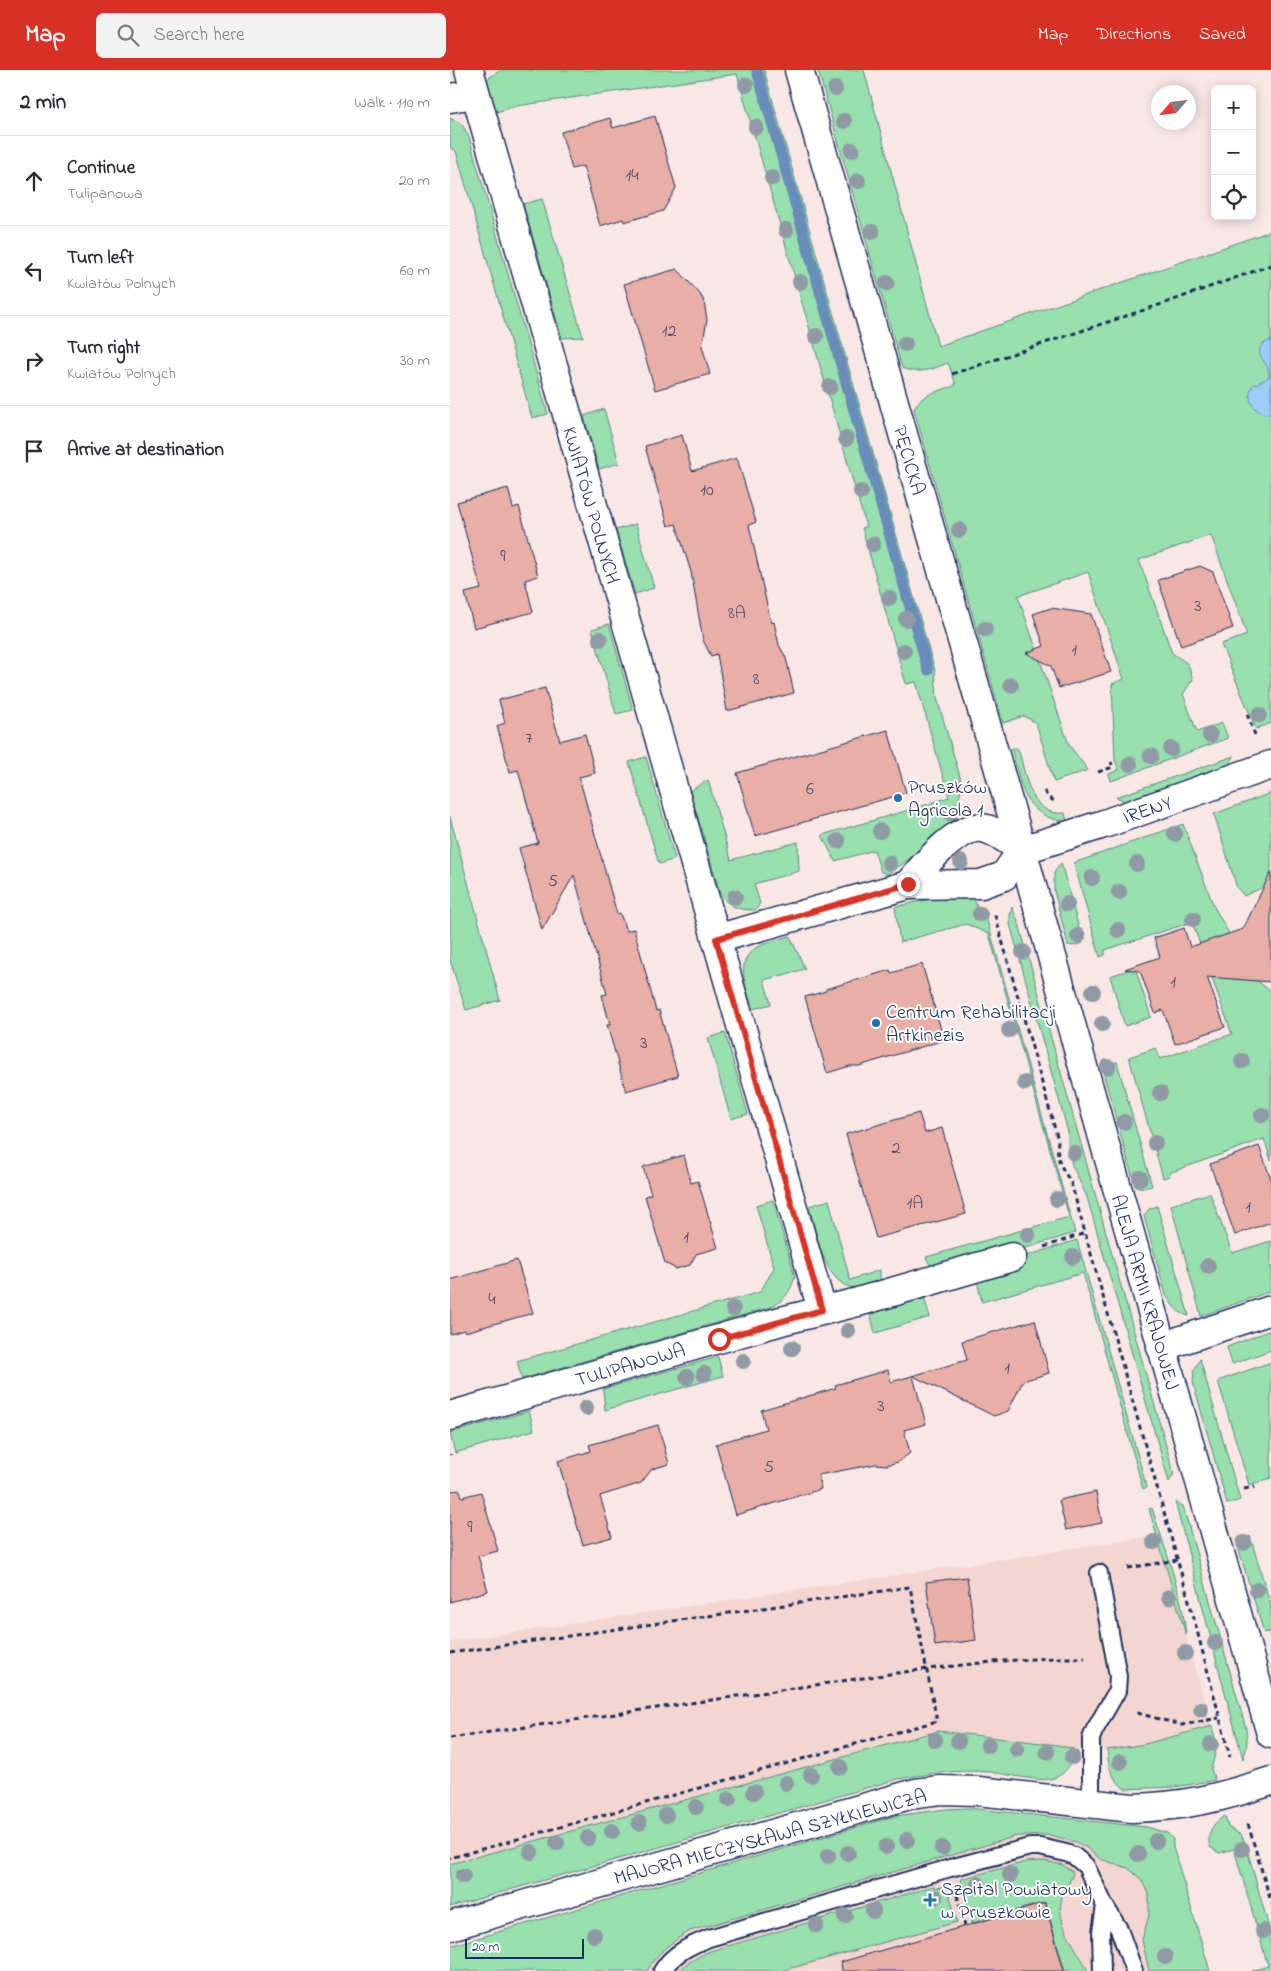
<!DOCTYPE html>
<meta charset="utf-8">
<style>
:root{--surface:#fff;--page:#f2f2f3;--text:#2b2b33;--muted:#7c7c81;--line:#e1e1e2;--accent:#d93025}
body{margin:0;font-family:"Indie Flower",sans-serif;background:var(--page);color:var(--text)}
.controls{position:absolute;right:15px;top:15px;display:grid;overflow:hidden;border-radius:8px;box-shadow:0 2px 12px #0003}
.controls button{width:45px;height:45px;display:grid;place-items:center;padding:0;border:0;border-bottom:1px solid var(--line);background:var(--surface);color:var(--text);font:25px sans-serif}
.compass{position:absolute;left:701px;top:15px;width:45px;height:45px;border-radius:50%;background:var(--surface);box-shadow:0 2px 12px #0003;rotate:242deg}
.scale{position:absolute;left:15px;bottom:12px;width:119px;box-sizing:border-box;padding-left:5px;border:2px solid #1b2f5e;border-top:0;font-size:14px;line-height:18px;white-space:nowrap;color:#1b2f5e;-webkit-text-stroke:4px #fff;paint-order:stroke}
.stop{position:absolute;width:15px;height:15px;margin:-11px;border:4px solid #d93025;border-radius:50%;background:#fff}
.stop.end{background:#d93025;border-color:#fff;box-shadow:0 1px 5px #0008}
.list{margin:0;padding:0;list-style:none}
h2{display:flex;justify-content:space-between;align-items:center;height:65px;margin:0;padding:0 20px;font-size:21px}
h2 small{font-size:16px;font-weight:400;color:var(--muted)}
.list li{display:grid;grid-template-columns:32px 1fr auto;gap:15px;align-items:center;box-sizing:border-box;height:90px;padding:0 20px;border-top:1px solid var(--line)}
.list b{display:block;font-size:19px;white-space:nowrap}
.list p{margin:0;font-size:16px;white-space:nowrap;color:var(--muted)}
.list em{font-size:16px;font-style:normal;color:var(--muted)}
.icon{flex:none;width:28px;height:28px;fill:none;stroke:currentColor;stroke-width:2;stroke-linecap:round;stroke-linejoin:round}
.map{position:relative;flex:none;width:821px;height:1901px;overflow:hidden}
header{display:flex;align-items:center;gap:30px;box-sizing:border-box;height:70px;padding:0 25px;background:var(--accent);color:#fff}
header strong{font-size:24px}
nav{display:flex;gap:28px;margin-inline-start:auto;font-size:18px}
.search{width:350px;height:45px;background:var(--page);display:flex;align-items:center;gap:12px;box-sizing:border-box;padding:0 18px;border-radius:8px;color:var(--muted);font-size:19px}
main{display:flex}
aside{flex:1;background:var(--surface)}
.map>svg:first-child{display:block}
.built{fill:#f4d6d1}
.green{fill:#98e0ae;stroke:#5a8886}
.water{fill:#9cccf8;stroke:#688dba}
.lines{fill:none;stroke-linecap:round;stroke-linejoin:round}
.stream{stroke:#688dba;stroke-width:11}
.building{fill:#e9aea6;stroke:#1b2f5e}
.service-casing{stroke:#1b2f5e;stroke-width:20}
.minor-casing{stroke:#1b2f5e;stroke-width:31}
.tertiary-casing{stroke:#1b2f5e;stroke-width:31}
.path{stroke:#1b2f5e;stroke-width:3;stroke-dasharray:5 4;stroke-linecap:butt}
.service{stroke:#fff;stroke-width:16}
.minor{stroke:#fff;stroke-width:28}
.tertiary{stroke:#fff;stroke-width:28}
.tree{fill:#909aa5}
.route{stroke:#d93025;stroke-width:6}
.poi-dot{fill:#1f6fb2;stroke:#fff;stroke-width:2}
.labels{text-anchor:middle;stroke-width:4;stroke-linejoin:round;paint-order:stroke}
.number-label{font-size:18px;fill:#4e4f70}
.street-label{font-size:20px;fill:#1b2f5e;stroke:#fff}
.poi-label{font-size:20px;fill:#1b2f5e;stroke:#fff;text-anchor:start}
</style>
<header>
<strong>Map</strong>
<div class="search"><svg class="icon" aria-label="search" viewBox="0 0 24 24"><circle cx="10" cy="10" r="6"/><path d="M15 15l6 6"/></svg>Search here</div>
<nav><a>Map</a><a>Directions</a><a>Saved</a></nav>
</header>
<main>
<aside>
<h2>2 min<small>Walk · 110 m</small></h2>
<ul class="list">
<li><svg class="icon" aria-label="ahead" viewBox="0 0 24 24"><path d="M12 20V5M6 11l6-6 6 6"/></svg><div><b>Continue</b><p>Tulipanowa</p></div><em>20 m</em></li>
<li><svg class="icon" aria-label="left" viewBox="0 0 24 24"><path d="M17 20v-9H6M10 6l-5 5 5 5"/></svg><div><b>Turn left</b><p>Kwiatów Polnych</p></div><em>60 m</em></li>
<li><svg class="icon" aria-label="right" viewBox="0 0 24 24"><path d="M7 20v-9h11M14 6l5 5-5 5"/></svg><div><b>Turn right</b><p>Kwiatów Polnych</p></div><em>30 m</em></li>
<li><svg class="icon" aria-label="arrive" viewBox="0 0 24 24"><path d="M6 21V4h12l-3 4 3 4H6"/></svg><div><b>Arrive at destination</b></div></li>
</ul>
</aside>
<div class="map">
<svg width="821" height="1901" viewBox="0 0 821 1901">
<rect width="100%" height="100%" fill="#f8e7e4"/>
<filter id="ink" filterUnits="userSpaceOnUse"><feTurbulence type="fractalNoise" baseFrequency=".02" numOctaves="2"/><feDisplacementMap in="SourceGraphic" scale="10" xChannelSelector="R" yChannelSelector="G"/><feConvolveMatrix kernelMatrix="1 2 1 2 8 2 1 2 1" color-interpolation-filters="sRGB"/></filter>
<g filter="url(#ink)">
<!-- built -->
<path class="built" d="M707,1465L762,1656L695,1674L657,1680L623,1679L608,1675L488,1661L0,1794V1572L580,1485Z
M553,1753L723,1777L760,1901H0Z"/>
<!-- green -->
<path class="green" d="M51,0H314L485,601L487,628L512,714L509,729L502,748L505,756L438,804L431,802L424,780L385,791L372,765L466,738L499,727L466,612L456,614L412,458L416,457L287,4L66,36L46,42L37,9Z
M368,0H414L488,276L821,161V653L806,659L771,574L797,565L761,465L689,490L722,583L738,594L743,609L733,624L747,662L772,653L778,668L661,711L659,704L669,700L665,690L662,614L674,609L638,502L568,526L619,675L638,700L604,712L586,653L574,646L553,653L464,339C470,323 492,321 506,315L498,293C483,299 468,305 452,298Z
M0,48L12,54L19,67L98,344L82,348L6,81L0,77Z
M92,129L133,267L112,268L73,134Z
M154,339L169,393L149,399L134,346Z
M186,454L204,518L185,524L166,460Z
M159,554L183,640L166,644L142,559Z
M561,678H567L569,681C576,706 580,747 615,743L617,752C571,746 572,715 561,678Z
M784,686L780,694L675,731L666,727Z
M196,687L225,789L209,794L179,692Z
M258,710L281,790L348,772L349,801L304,814L310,833L306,840C290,840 278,838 270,823L240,721Z
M821,723V811L818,815L794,826L787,818L764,744Z
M0,747L50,930L16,940L0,890Z
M733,754L764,837L805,909L821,922V1090L814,1069L719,1103L720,1106L713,1108L679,987L706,978L710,989L782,964L742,852L655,880V885L650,887L624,793Z
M611,793L633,873L623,876L618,875L604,821V803Z
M523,827L527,836L534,839L535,843L625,1163L562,1182L481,1197L476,1187L619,1147L539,864L516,854L450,872L445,837L480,829Z
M562,837L569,854L724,1404L719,1412L637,1127L622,1095L618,1079V1062L560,854V846Z
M340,866L355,899L314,910L321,934L303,939C297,919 282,888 310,876C319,872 330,869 340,866Z
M685,898L701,947L675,956L660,906Z
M275,963L298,1044L281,1049L258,968Z
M667,992L702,1116L693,1118L685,1116L651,995Z
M760,1123L782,1183L821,1171V1221L751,1246L721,1135Z
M323,1130L345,1207C340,1222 333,1233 318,1238L72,1309L67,1291L310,1222L324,1198L306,1135Z
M379,1130L400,1210L430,1200V1212C424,1214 417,1217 411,1218C374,1222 367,1162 359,1136Z
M707,1136L739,1246C727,1243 722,1235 716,1225L694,1146L699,1139Z
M627,1170L697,1418L693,1419L633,1203L532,1232L527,1211L564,1190Z
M474,1227L480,1247L425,1263L420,1242Z
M821,1260V1280L782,1294L777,1277Z
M268,1287L273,1306L155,1340L153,1319Z
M750,1289L790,1430L777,1434L743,1312L744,1300Z
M821,1292V1408L799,1415L768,1311Z
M79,1341L84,1360L5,1383L0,1363Z
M725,1432L733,1436L795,1655C798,1667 798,1676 793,1689C769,1603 748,1517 725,1432Z
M702,1438C714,1476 733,1526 736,1565L699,1439Z
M800,1466L821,1536V1561L814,1563L787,1474L791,1469Z
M762,1656L767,1677L761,1699L765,1710L725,1717L675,1719C660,1706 659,1699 657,1680L695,1674Z
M488,1661L608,1675L623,1679C622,1695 616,1705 600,1709C591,1712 551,1703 539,1702C508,1699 478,1704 448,1709L0,1837V1794Z
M518,1738L697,1757L717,1763L723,1769V1777L760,1901H699L692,1870L699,1845V1826L691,1809L678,1798L650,1789L637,1778L626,1772L600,1765L567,1766L240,1861C223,1871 206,1883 197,1901H0V1876L445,1746L496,1739Z
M775,1746L778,1757L791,1765L795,1772L821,1865V1901H802L818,1896L784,1779L769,1783L760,1777C756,1763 763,1753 775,1746Z
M594,1791L613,1795L623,1802C622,1811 613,1819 611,1831C607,1857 628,1879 638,1901H615L595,1832L522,1853L511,1809L576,1792Z
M496,1812L507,1852L331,1901H229L236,1894L257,1882L484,1816L487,1818L492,1817Z"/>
<!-- water -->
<path class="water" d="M821,270V344C806,345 795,331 802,316L819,307C820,292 810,292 809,280L813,274Z"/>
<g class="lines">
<!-- stream -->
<path class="stream" d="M307,0L478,600"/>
</g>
<!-- building -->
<path class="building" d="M205,46L226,118L213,141L174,152L173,149L150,156L133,96L122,99L111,62L160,48L163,58Z
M227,199L250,224L254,231L257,250L252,276L260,304L205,320L174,214Z
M232,365L242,401L287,388L306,452L299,455L321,553L324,552L329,575L336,588L344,623L277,641L267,584L261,586L253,570L241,502L226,454L218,456L195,376Z
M58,418L63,438L69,436L88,506L75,510L83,542L24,558L15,523L31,519L7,432Z
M750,496L763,502L783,558L731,576L708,510Z
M601,538L641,544L661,602L609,618L601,596L576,583L594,576L583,544Z
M95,618L110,671L135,664L145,703L129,707L167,844L170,843L176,861L184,859L206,941L209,940L228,1006L176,1021L157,955H160L152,925L157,924L124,805L92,860L69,778L88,773L68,700L60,702L47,656L55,653L49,630Z
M438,660L456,723L305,766L287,703Z
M821,802V912L757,907L775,957L725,974L713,940L705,943L690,901L675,899L710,887L704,868L734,858L740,877L793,859Z
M472,894L494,970L409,996H400L377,1003L355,927L376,921V919L440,900L441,903Z
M469,1043L475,1063L492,1058L516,1144L426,1168L396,1064Z
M809,1076L821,1109V1152L785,1165L760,1094Z
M234,1085L241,1113L248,1111L268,1178L246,1184L240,1195L226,1199L215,1193L195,1126L201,1124L193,1097Z
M67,1190L83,1243L15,1262L14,1260L0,1264V1210Z
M585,1250L599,1303L573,1311L558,1341L544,1346L463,1306L476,1354L454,1360L460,1383L448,1392L437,1395L426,1394L368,1405L371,1419L286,1445L266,1374L316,1359L311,1340L386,1318L385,1315L438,1300L441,1312L517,1290L512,1271Z
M208,1355L219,1394L202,1399L191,1413L150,1426L162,1467L133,1475L108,1391L141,1381L139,1375Z
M10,1420L12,1427L31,1422L48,1481L28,1486L38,1521L0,1532V1421Z
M646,1422L652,1453L616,1460L609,1430Z
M517,1507L526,1570L485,1576L476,1512Z
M595,1833L614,1901H392L391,1892Z"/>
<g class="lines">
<defs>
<path id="service" d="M641,1734V1669L644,1661L667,1621L668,1606L649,1503
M212,1901C222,1884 241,1875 259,1868L500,1798L580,1777H590L616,1783L624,1786L636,1796L655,1836L669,1859L684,1901
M652,1901L651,1862L655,1836"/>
<path id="minor" d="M19,0L372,1240
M0,28L25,24
M572,780L654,754L821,695
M458,815C471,798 508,755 531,758C545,759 560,772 572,780
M266,869L458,815L531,814L554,806L572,780
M711,1277L821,1240
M0,1346L331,1251L408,1232L562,1187
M0,1856L466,1723L490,1720L528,1721L682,1738C732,1737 774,1727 821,1711"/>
<path id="tertiary" d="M349,0L572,780L821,1664"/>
</defs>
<!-- service casing -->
<use href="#service" class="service-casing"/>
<!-- minor casing -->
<use href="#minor" class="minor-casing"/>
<!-- tertiary casing -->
<use href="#tertiary" class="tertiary-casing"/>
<!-- path -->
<path class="path" d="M502,304L718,232L821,195
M797,644L805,665
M648,702L663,697L661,692
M594,721L599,728L606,732
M545,845L608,1070C606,1093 611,1095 621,1113L743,1545L780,1687
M594,1177L635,1163
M0,1384V1385
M794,1419L805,1417
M678,1498L727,1490
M0,1583L460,1517L487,1651L0,1788V1787
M687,1643L732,1655L769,1648
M0,1668L461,1601C519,1594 577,1587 635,1588
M798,1754L821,1832
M507,1825L515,1856"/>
<!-- service -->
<use href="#service" class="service"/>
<!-- minor -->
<use href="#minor" class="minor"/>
<!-- tertiary -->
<use href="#tertiary" class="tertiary"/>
</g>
<!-- trees -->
<g class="tree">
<circle cx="296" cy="15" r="8"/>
<circle cx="385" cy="19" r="8"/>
<circle cx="394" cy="51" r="8"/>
<circle cx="306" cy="57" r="8"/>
<circle cx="402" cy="80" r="8"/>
<circle cx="322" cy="108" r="8"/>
<circle cx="408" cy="111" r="8"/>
<circle cx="336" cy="160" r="8"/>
<circle cx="422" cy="162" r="8"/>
<circle cx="350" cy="212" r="8"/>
<circle cx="437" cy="213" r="8"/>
<circle cx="366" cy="266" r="8"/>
<circle cx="455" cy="274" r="8"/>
<circle cx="380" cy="317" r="8"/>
<circle cx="396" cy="369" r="8"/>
<circle cx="411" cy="422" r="8"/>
<circle cx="509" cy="460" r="8"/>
<circle cx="423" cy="474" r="8"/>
<circle cx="439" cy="528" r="8"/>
<circle cx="456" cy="549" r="8"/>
<circle cx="535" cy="559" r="8"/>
<circle cx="150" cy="569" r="8"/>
<circle cx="454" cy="581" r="8"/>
<circle cx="561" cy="615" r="8"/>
<circle cx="809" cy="645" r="8"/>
<circle cx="760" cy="665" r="8"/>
<circle cx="721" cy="679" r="8"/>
<circle cx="701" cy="686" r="8"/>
<circle cx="680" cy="694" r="8"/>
<circle cx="500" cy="743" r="8"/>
<circle cx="430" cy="761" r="8"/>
<circle cx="725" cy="764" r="8"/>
<circle cx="388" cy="771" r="8"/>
<circle cx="511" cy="792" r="8"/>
<circle cx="439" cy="793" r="8"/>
<circle cx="687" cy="794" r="8"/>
<circle cx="642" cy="808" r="8"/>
<circle cx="669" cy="822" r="8"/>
<circle cx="285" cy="827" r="8"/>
<circle cx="617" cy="834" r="8"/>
<circle cx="530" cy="844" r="8"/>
<circle cx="743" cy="849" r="8"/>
<circle cx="668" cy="860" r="8"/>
<circle cx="628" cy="866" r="8"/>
<circle cx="573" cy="882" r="8"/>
<circle cx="643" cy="922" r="8"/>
<circle cx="652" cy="954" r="8"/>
<circle cx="559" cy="960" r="8"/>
<circle cx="792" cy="991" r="8"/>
<circle cx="658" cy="997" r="8"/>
<circle cx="575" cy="1013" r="8"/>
<circle cx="710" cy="1023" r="8"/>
<circle cx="812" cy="1045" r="8"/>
<circle cx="674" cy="1052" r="8"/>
<circle cx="705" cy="1073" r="8"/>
<circle cx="624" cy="1083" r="8"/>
<circle cx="690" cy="1108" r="8"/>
<circle cx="607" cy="1129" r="8"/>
<circle cx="578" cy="1165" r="8"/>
<circle cx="623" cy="1187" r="8"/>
<circle cx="758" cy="1196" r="8"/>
<circle cx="283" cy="1239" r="8"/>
<circle cx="398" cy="1261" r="8"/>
<circle cx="342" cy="1278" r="8"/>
<circle cx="293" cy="1291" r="8"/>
<circle cx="254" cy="1304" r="8"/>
<circle cx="237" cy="1307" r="8"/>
<circle cx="136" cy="1338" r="8"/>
<circle cx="704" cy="1472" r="8"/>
<circle cx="794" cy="1473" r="8"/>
<circle cx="807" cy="1520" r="8"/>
<circle cx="719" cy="1527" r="8"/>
<circle cx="765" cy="1573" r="8"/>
<circle cx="735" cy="1583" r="8"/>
<circle cx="751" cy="1639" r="8"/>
<circle cx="485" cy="1670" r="8"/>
<circle cx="508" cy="1671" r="8"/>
<circle cx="761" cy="1674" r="8"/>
<circle cx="538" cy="1675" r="8"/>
<circle cx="567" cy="1679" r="8"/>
<circle cx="597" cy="1682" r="8"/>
<circle cx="622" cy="1687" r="8"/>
<circle cx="670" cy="1692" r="8"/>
<circle cx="390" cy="1697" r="8"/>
<circle cx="361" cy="1705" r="8"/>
<circle cx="336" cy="1713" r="8"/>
<circle cx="304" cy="1722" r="8"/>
<circle cx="279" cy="1729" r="8"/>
<circle cx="246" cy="1737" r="8"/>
<circle cx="216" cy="1745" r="8"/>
<circle cx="189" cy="1753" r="8"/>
<circle cx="162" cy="1761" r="8"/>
<circle cx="138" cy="1768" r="8"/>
<circle cx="457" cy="1770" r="8"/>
<circle cx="706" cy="1771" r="8"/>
<circle cx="107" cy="1773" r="8"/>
<circle cx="436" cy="1777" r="8"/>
<circle cx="492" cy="1778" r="8"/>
<circle cx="792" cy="1779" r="8"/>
<circle cx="81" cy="1782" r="8"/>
<circle cx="398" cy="1783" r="8"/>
<circle cx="688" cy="1784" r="8"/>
<circle cx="378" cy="1786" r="8"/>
<circle cx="560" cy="1805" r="8"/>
<circle cx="13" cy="1806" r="8"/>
<circle cx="528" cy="1814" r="8"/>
<circle cx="485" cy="1827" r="8"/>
<circle cx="423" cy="1841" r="8"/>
<circle cx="395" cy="1846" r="8"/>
<circle cx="366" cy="1855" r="8"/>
<circle cx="813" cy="1861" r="8"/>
<circle cx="144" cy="1865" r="8"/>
<circle cx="715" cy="1887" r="8"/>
</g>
</g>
<g class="lines" filter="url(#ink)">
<!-- route -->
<path class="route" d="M269,1269L372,1240L266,869L458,814"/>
</g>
<!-- markers -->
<g class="poi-dot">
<circle cx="448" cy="728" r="5"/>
<circle cx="426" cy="953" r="5"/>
<path d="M477.5 1822.5h5v5h5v5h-5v5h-5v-5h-5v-5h5z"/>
</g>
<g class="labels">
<!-- number labels -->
<g class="number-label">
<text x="182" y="110">14</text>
<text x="219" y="266">12</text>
<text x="257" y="425">10</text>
<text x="53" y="491">9</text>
<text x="748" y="541">3</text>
<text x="287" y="548">8A</text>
<text x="624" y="585">1</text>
<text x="306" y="614">8</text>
<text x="79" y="673">7</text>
<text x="360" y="724">6</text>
<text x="103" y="816">5</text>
<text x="723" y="917">1</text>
<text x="194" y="978">3</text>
<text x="446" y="1083">2</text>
<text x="465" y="1138">1A</text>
<text x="798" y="1142">1</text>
<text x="236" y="1172">1</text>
<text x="42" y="1234">4</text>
<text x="557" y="1303">1</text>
<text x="431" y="1341">3</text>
<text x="319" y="1402">5</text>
<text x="20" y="1462">9</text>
</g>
<!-- street labels -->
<g class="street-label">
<text transform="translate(460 390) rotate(74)" y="7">PĘCICKA</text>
<text transform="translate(142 435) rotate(74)" y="7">KWIATÓW POLNYCH</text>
<text transform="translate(697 739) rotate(-19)" y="7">IRENY</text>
<text transform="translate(696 1222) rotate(74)" y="7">ALEJA ARMII KRAJOWEJ</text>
<text transform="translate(180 1294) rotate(-16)" y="7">TULIPANOWA</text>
<text transform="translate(320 1766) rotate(-15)" y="7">MAJORA MIECZYSŁAWA SZYŁKIEWICZA</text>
</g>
<!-- poi labels -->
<g class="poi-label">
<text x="458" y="723">Pruszków<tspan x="458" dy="23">Agricola 1</tspan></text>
<text x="436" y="948">Centrum Rehabilitacji<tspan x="436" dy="23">Artkinezis</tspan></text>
<text x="491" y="1825">Szpital Powiatowy<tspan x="491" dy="23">w Pruszkowie</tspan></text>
</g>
</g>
</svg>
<div class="controls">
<button>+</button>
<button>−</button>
<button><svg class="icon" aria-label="locate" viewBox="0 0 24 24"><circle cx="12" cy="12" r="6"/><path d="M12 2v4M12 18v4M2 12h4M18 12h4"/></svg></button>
</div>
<svg class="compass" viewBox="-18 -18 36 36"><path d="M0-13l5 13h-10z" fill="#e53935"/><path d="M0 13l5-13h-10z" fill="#7c7c81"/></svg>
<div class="scale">20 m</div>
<div class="stop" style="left:269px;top:1269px"></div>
<div class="stop end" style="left:458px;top:814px"></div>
</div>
</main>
